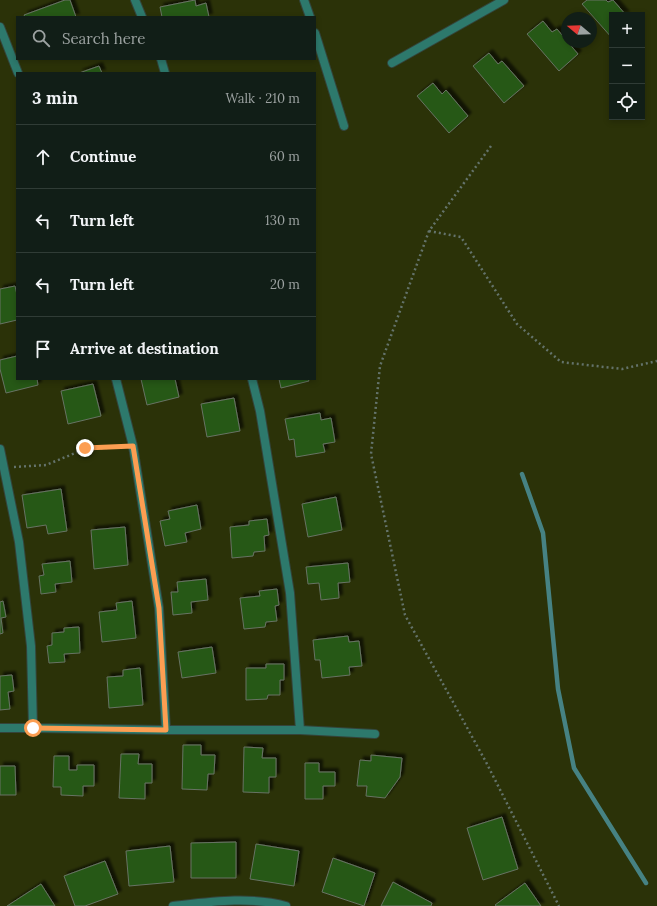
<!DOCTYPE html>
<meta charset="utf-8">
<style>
:root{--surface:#111e17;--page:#1e2b24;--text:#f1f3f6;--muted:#9ca2a1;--line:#303c36}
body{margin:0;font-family:Lora,serif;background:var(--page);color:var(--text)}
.controls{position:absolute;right:12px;top:12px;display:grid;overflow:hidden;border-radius:0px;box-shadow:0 2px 6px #0003}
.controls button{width:36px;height:36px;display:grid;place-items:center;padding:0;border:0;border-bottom:1px solid var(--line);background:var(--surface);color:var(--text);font:20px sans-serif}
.compass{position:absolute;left:561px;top:12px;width:36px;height:36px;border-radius:50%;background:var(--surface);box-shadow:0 2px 6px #0003;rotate:289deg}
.stop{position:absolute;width:12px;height:12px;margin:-9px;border:3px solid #fc9e52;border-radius:50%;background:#fff}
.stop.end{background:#fc9e52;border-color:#fff;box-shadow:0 1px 4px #0008}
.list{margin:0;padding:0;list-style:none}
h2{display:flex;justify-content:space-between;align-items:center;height:52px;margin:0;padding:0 16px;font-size:17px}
h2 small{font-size:13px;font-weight:400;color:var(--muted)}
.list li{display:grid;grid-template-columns:26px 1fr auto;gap:12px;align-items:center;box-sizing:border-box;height:64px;padding:0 16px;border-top:1px solid var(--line)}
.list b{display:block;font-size:15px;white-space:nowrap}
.list em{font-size:13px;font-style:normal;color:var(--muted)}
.icon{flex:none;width:22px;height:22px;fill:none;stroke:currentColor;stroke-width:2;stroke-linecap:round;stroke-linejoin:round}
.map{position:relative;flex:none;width:657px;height:906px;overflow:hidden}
.search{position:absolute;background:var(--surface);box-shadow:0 2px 6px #0003;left:16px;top:16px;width:300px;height:44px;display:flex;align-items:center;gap:10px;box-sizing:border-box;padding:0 14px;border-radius:0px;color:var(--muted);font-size:15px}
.panel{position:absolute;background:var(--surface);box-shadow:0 2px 6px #0003;left:16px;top:72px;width:300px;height:308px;border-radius:0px}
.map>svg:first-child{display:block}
.green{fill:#2b3208;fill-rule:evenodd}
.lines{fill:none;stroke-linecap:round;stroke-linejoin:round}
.stream{stroke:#468283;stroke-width:4.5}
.building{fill:#265915;stroke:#677364;filter:url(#shadow)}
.street-casing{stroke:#34443b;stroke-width:10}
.path{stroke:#64736b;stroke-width:2.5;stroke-dasharray:2 3;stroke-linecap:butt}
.street{stroke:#2d796c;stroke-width:8}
.route{stroke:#fc9e52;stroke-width:5}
</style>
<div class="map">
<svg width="657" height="906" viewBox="0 0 657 906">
<defs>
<filter id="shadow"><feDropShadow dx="3.5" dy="-3.5" stdDeviation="1" flood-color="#0009"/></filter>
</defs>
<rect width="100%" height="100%" fill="#17281f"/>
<!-- green -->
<path class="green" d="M0,0H657V906H0ZM612,15H642V117H612ZM17,17H315V59H17ZM567,18H591V42H567ZM17,73H315V379H17Z"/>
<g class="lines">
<!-- stream -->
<path class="stream" d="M522,474L543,533L558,689L574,768L646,883"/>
</g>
<!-- building -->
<path class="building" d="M65,0H70L76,17H25L24,15Z
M195,0L196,6L206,3L209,17H162L160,7Z
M587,0H606L608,2L613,0L626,15H612V38L582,4Z
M543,21L552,32L557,29L578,54L559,71L527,34Z
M489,53L498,64L502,61L524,86L504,103L473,66Z
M99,66L102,73H79Z
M433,83L442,94L446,90L468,116L449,133L417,96Z
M15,286L17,295V320L0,324V289Z
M17,356V379H37L38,385L6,393L0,369V360Z
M141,379H175L179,397L147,405Z
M279,379H308L309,381L281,388Z
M93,384L101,416L68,424L61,391Z
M234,398L240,431L207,437L201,404Z
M320,413L321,420L331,418L335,442L323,444L325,452L296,457L294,439L289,440L285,419Z
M61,489L67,531L48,534L46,525L27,528L22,495Z
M336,497L342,530L308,537L302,504Z
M197,505L201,529L185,533L187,542L165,546L160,521L170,519L168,511Z
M267,519L269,535L264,536L265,551L254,552L253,556L232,558L230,527L249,525V521Z
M125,527L128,565L94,569L91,530Z
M70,561L72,582L55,584L56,592L41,594L39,576L44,575L42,564Z
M348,563L350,582L338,583L339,598L321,600L319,583L308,584L306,567Z
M206,579L208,600L191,602L192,613L173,615L171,592H178L177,582Z
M277,589L279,605L275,606L277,621L266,622L265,627L244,629L240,598L260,596L259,591Z
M3,601L6,617L1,618L3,633L0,634V602Z
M132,601L136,638L102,642L99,612L117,610L116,603Z
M79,627L80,653L64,654L65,662L49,663L47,646L52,645V633L64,632V628Z
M348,636L349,642L359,641L362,666L349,667L350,675L322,678L320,660H315L313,640Z
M212,647L216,673L182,678L178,652Z
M266,664H284V680H280V695H268L267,699L246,700V668H266Z
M140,668L143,705L109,708L107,677L123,676V670Z
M12,675L14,691L8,692L10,709L0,710V676Z
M183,745H201V755H215L214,774H208L207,790L182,789Z
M244,747L263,748L262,758H276V777H269V793L243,792Z
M121,754H139L138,764H152V783H145V799L119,798Z
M371,755L402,758L400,777L385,798L366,796L367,786H357L360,760L371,761Z
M54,756H69V770H77V765H94V786H83V796L61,795V787H53Z
M305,763H319V772H335V786H323V799H305Z
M0,766H15L16,795H0Z
M502,817L518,869L483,880L467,828Z
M236,842V878H191V843Z
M256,844L299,851L294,886L250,879Z
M170,846L174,882L129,886L126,851Z
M333,858L375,873L364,906L322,892Z
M105,861L118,894L85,906H75L64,876Z
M393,882L432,903L431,906H381Z
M525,883L541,906H496L495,905Z
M41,884L55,906H7Z"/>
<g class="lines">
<defs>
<path id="street" d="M135,0L142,17
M304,0L310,17
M0,27L18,73
M315,33L344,126
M161,59L165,73
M392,63L504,0
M0,449L19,542L31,646L33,728H0
M33,728L166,730L159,608L133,446L116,379
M166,730H300L290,593L260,411L252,379
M300,730L375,734
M173,906C209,902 250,896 286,906"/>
</defs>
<!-- street casing -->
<use href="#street" class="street-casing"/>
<!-- path -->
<path class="path" d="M491,146L429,231L380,366L371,454L405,615L486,762L559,906
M429,231L461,237L517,324L561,362L622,369L657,361
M14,467L46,465L85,449L122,447"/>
<!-- street -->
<use href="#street" class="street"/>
</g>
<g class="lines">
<!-- route -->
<path class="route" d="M33,728L166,730L159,608L133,446L85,448"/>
</g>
</svg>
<div class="controls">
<button>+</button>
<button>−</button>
<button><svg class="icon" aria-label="locate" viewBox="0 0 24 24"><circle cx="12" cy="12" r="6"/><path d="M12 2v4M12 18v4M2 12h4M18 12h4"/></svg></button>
</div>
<svg class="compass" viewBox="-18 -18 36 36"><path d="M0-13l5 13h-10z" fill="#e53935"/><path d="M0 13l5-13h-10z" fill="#9ca2a1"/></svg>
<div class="stop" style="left:33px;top:728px"></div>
<div class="stop end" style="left:85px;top:448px"></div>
<div class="search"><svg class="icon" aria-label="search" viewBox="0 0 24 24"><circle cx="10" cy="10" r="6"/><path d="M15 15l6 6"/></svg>Search here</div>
<section class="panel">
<h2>3 min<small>Walk · 210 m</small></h2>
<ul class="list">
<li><svg class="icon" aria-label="ahead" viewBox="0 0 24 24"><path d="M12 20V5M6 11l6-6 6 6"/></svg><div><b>Continue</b></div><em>60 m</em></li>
<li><svg class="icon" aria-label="left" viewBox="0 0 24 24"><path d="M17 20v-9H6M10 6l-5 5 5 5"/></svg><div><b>Turn left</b></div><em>130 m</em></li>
<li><svg class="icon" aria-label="left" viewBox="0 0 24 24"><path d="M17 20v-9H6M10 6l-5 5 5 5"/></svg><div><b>Turn left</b></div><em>20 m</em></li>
<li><svg class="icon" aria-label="arrive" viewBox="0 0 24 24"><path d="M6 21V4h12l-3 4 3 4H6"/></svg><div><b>Arrive at destination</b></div></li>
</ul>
</section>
</div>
